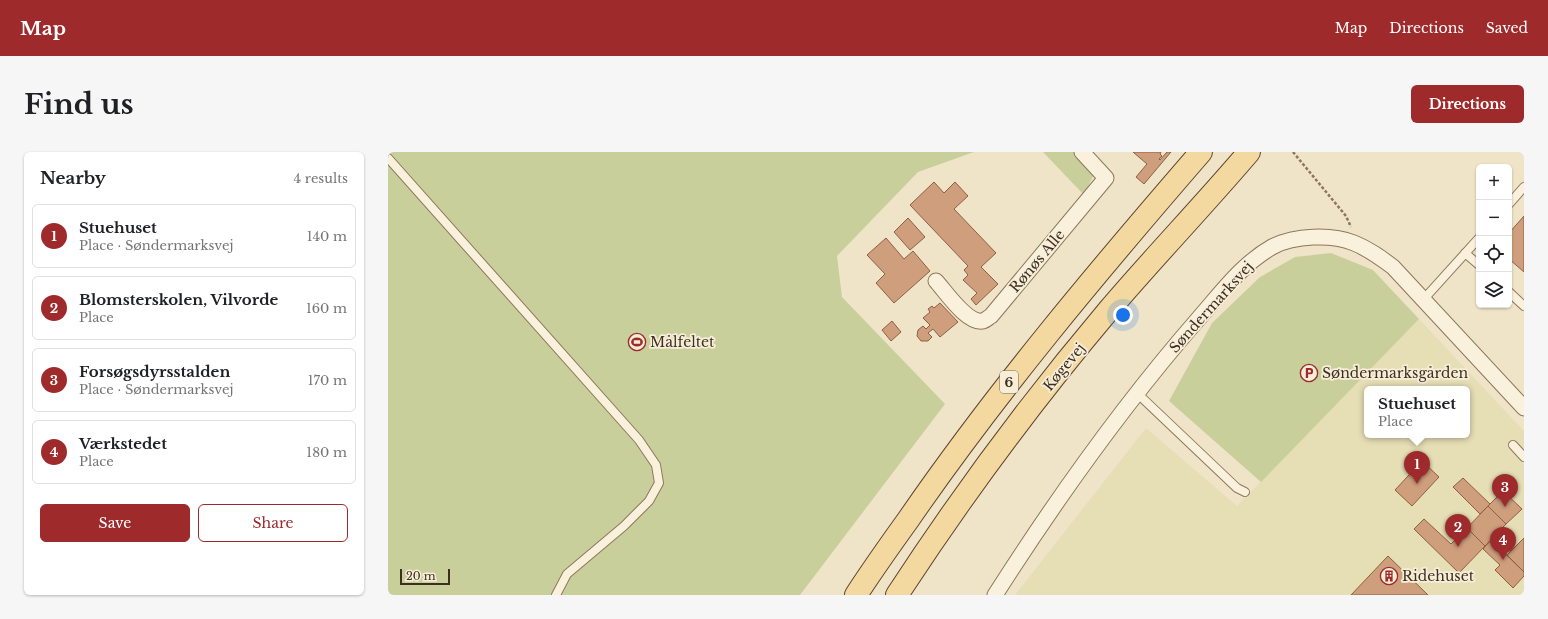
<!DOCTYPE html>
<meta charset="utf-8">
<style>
:root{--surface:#fff;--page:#f6f6f6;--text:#202124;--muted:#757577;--line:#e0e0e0;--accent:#9e2a2b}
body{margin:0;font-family:"Libre Baskerville",serif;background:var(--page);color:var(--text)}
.controls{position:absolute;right:12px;top:12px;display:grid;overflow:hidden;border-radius:6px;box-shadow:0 1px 3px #0004}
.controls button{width:36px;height:36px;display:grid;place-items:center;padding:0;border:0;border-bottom:1px solid var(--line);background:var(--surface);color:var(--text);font:20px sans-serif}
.scale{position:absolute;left:12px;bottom:10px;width:50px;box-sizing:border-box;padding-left:4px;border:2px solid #3d2e20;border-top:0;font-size:11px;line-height:14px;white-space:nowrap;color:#3d2e20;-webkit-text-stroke:3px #f7eed8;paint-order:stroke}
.you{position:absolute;left:735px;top:163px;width:14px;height:14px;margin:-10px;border:3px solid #fff;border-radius:50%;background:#1a73e8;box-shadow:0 0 0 6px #1a73e833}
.badge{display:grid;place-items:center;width:26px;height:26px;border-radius:50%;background:var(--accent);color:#fff;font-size:13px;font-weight:700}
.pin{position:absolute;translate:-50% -33px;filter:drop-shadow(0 1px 2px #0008)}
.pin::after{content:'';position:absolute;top:21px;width:14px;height:12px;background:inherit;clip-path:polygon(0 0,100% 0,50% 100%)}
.popup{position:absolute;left:976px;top:234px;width:106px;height:52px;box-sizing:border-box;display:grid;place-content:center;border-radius:6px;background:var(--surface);filter:drop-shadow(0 1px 3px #0005);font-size:13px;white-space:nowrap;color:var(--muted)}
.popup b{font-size:15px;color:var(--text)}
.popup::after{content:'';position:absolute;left:50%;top:100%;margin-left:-8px;border:8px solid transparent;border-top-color:var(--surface)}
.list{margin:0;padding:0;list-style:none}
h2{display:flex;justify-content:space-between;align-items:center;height:52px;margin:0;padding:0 16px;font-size:17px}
h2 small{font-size:13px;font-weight:400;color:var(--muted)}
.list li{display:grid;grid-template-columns:26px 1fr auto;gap:12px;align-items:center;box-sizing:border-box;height:64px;margin:0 8px 8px;padding:0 8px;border:1px solid var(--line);border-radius:6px}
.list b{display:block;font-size:15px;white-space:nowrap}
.list p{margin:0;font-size:13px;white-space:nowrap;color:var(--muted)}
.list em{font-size:13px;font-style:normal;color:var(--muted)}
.actions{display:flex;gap:8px;padding:12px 16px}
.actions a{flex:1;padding:9px 0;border:1px solid var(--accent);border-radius:6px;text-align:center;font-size:14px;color:var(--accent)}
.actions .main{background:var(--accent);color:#fff}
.icon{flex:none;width:22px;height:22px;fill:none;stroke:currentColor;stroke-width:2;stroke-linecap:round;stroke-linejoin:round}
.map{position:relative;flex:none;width:1136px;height:443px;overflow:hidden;border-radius:6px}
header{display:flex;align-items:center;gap:24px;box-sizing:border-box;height:56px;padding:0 20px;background:var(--accent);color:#fff}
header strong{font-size:19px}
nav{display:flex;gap:22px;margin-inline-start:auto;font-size:14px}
.intro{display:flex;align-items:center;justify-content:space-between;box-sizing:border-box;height:96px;padding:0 24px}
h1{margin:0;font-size:28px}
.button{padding:10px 18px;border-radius:6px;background:var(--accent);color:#fff;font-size:14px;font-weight:700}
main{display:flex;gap:24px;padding:0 24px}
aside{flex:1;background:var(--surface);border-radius:6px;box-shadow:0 1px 3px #0004}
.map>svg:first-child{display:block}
.farmland{fill:#e6deb5;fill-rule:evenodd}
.green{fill:#c9cf9b}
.building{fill:#cf9f7d;stroke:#8d5f41}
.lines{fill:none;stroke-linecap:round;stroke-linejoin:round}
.lane-casing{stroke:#8d765c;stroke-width:10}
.street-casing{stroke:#8d765c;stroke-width:17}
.primary-casing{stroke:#5b4430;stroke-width:24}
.path{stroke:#8d765c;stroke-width:2.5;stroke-dasharray:3 2;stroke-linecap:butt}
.lane{stroke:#faf1dc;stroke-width:8}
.street{stroke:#faf1dc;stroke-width:15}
.primary{stroke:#f3d9a0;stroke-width:22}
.labels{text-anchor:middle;stroke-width:3.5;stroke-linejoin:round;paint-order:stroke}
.shield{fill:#f7eed8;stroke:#756857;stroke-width:1}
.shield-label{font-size:13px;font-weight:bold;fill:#3d2e20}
.street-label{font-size:14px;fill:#3d2e20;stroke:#f7eed8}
.poi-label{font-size:14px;fill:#3d2e20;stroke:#f7eed8;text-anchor:start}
</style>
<header>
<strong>Map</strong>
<nav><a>Map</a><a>Directions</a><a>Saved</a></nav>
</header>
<div class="intro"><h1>Find us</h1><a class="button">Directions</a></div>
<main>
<aside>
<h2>Nearby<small>4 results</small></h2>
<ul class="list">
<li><span class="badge">1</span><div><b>Stuehuset</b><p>Place · Søndermarksvej</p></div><em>140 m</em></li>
<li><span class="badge">2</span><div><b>Blomsterskolen, Vilvorde</b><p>Place</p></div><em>160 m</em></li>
<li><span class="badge">3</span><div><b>Forsøgsdyrsstalden</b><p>Place · Søndermarksvej</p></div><em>170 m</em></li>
<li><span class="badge">4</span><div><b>Værkstedet</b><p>Place</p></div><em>180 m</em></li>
</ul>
<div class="actions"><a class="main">Save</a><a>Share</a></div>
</aside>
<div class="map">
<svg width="1136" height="443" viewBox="0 0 1136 443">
<rect width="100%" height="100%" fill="#f0e4c8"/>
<!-- farmland -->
<path class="farmland" d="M1031,167L1136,279V443H627L758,276L849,354ZM979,237H1079V283H979Z"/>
<!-- green -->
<path class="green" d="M0,0H586L530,20L449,104L454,145L557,252L412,443H0Z
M655,0H687L707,20L696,43Z
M943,101L985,118L1031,167L873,330L781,249L824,171L872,125L907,105Z"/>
<!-- building -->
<path class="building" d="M745,0H773L772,2L774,4L771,7L772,8L779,0H783L756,32L748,25L759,12Z
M546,30L556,41L567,30L580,44L566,57L608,101L593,115L610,132L588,153L583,147L589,141L575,128L580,123L576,118L580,114L522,53Z
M1136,64V120L1121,107V81Z
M520,66L537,85L522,98L506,80Z
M498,86L516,107L525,99L542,119L506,151L488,131L497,122L479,103Z
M552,151L570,170L552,185L545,177L540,181L544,185L540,189H533L529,184L530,178L535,174L538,177L542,173L535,166L542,160L540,157L544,154L546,156Z
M504,169L513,180L503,189L494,178Z
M1034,309L1051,325L1024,354L1007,338Z
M1075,326L1102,352L1092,362L1065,335Z
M1115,339L1134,357L1118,372L1100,354Z
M1100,354L1118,372L1097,394L1079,376Z
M1036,367L1063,392L1079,376L1097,394L1071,421L1026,377Z
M1136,386V420L1119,403Z
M1103,388L1136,420V424L1125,436L1107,418L1112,413L1095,397Z
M1000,404L1040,443H963Z"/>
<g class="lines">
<defs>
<path id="lane" d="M0,6L251,288L268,313L271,331L261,349L236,374L179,422L168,443
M1121,52L1136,35
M1077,101L1091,113
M1121,140L1136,154
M1035,148L1091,86
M749,241L849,336L857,340
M1125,293L1136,305"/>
<path id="street" d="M548,129C558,140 579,172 595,169C598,168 601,165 603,164L718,26L694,0
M607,443C669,346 736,252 811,166C833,141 854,112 884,95C906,83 944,82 966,91C981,97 993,106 1005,115L1136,256"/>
<path id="primary" d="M468,443C485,417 502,393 520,368C609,239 710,119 813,0
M509,443C573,345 644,249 720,159C766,105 815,54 861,0"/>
</defs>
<!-- lane casing -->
<use href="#lane" class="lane-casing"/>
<!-- street casing -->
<use href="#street" class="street-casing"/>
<!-- primary casing -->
<use href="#primary" class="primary-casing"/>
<!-- path -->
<path class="path" d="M905,0L958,64L963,75"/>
<!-- lane -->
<use href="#lane" class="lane"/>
<!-- street -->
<use href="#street" class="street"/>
<!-- primary -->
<use href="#primary" class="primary"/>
</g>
<!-- icons -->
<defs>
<symbol id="stadium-ring" viewBox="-11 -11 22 22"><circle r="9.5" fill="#f7eed8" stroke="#9e2a2b" stroke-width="1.5"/><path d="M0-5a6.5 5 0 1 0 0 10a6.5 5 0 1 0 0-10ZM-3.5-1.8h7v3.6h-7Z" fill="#9e2a2b"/></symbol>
<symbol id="parking-ring" viewBox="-11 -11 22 22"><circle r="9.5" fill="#f7eed8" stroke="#9e2a2b" stroke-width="1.5"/><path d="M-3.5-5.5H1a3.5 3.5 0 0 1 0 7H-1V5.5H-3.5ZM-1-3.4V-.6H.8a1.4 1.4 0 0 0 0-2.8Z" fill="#9e2a2b"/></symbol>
<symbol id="building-ring" viewBox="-11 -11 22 22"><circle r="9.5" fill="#f7eed8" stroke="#9e2a2b" stroke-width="1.5"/><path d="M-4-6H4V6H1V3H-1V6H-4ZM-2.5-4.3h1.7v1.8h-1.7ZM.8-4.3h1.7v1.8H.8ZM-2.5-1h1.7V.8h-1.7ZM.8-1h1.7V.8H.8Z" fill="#9e2a2b"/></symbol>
</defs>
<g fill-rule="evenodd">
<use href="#stadium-ring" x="239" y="180" width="20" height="20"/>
<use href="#parking-ring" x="911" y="211" width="20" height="20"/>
<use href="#building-ring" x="991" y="414" width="20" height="20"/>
</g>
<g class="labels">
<!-- shield labels -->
<rect class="shield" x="612" y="219" width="18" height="22" rx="3"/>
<g class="shield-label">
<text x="621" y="235">6</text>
</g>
<!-- street labels -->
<g class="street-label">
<text transform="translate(649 109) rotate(-50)" y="5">Rønøs Alle</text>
<text transform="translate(823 155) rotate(-48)" y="5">Søndermarksvej</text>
<text transform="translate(676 215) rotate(-51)" y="5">Køgevej</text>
</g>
<!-- poi labels -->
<g class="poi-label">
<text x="262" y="195">Målfeltet</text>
<text x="934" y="226">Søndermarksgården</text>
<text x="1014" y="429">Ridehuset</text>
</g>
</g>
</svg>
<div class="controls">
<button>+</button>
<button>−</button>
<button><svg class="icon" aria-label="locate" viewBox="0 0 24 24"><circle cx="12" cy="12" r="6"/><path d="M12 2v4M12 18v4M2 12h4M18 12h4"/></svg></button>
<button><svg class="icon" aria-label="layers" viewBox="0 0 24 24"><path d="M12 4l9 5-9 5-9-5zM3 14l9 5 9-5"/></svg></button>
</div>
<div class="scale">20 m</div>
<div class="you"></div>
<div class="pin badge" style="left:1029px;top:332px">1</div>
<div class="popup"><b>Stuehuset</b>Place</div>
<div class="pin badge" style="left:1070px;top:395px">2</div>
<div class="pin badge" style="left:1117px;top:355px">3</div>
<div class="pin badge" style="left:1115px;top:408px">4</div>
</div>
</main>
